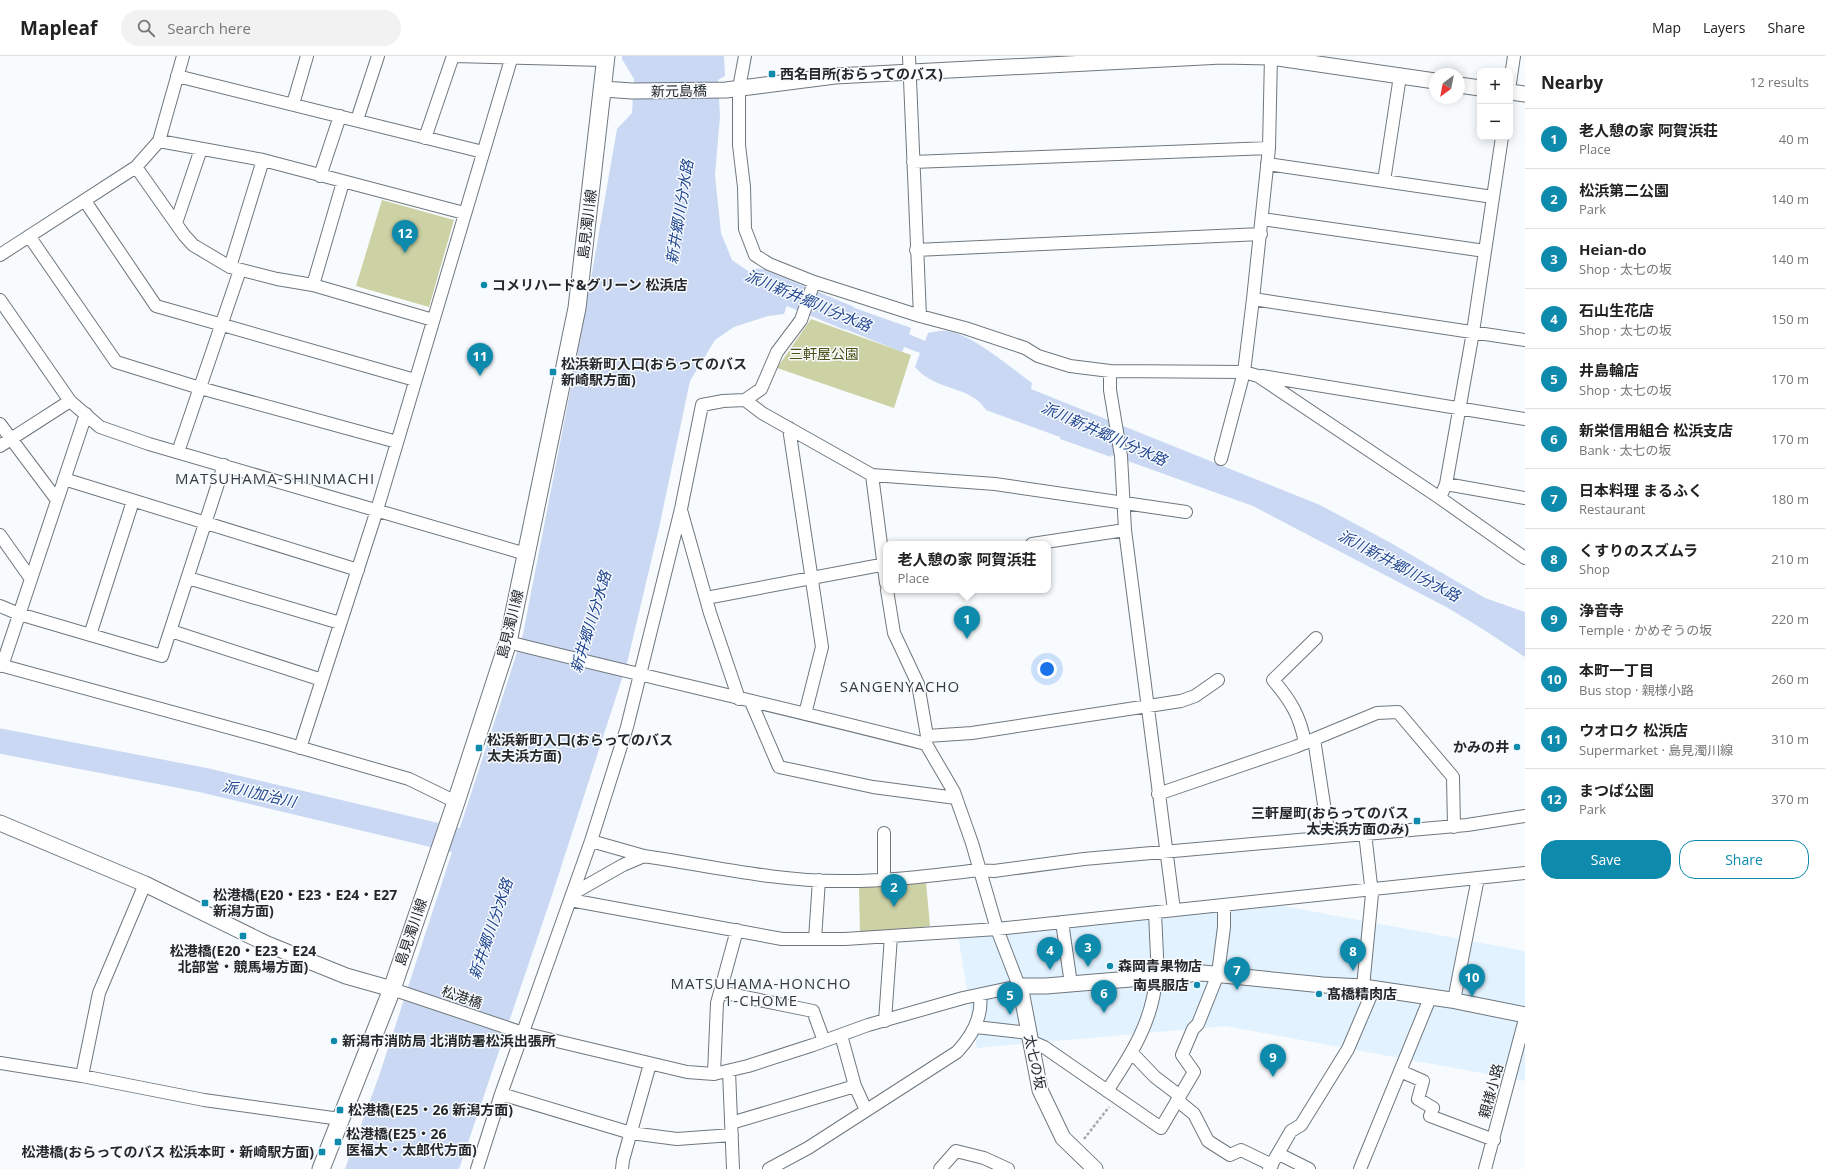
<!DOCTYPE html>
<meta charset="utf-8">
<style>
:root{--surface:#fff;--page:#f2f2f2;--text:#222;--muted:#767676;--line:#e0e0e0;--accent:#0d8aac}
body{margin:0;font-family:"Open Sans","Noto Sans JP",sans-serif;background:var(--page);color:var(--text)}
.controls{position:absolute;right:12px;top:12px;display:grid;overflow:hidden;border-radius:8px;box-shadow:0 2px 10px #0003}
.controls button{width:36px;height:36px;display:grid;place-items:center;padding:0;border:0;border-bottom:1px solid var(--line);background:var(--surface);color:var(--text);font:20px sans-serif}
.compass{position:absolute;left:1429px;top:12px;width:36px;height:36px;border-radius:50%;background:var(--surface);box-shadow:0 2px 10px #0003;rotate:212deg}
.you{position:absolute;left:1047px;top:613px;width:14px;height:14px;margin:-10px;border:3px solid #fff;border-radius:50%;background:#1a73e8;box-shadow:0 0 0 6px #1a73e833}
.badge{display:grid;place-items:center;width:26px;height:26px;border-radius:50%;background:var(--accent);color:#fff;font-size:13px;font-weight:700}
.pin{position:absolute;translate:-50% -33px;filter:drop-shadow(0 1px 2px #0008)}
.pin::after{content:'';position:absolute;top:21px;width:14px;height:12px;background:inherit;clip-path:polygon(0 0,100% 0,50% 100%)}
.popup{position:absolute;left:883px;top:485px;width:168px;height:52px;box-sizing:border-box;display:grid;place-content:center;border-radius:8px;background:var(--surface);filter:drop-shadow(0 1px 3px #0005);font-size:13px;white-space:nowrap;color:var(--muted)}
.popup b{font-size:15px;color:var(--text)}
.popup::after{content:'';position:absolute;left:50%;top:100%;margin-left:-8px;border:8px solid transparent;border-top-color:var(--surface)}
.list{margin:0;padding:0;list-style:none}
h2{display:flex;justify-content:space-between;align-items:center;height:52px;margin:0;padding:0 16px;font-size:17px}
h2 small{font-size:13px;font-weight:400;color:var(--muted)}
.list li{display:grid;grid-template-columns:26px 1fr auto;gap:12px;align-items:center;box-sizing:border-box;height:60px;padding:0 16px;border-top:1px solid var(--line)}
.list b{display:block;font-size:15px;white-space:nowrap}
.list p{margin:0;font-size:13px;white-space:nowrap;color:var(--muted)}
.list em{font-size:13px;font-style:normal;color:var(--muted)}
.actions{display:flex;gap:8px;padding:12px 16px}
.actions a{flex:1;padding:9px 0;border:1px solid var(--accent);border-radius:16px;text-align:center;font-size:14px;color:var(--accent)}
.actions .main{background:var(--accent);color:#fff}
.icon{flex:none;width:22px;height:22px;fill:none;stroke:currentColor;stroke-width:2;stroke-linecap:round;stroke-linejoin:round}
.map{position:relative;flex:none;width:1525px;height:1113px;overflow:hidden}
header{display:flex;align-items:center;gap:24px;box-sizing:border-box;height:56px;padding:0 20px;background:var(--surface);border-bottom:1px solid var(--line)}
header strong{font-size:19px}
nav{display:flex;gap:22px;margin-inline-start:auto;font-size:14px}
.search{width:280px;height:36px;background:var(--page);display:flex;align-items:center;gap:10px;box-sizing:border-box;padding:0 14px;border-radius:22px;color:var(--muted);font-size:15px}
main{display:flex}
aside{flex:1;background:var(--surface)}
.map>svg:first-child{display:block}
.built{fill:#e2f2ff}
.green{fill:#ccd2a4}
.water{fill:#cad8f3}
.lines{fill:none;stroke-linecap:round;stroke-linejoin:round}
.river{stroke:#cad8f3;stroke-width:25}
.minor-casing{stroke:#6f777e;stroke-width:14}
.tertiary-casing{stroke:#6f777e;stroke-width:17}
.secondary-casing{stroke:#6f777e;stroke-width:19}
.path{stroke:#a7abae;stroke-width:2.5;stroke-dasharray:3 2;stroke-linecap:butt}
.minor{stroke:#fff;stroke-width:12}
.tertiary{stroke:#fff;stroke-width:15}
.secondary{stroke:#fff;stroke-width:17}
.poi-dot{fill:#0d8aac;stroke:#f7fbfe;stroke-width:1.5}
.labels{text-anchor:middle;stroke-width:3;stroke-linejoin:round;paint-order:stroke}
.poi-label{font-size:14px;font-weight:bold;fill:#25282b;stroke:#f7fbfe;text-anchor:start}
.street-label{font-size:14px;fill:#25282b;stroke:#f7fbfe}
.park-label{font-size:14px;fill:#4b5016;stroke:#f7fbfe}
.water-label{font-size:15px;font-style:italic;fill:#1f448f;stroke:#f7fbfe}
.neighbourhood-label{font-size:15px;letter-spacing:1px;fill:#333a40;stroke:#f7fbfe}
</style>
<header>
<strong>Mapleaf</strong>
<div class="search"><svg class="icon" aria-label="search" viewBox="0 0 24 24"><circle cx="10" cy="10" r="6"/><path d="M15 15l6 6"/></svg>Search here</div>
<nav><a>Map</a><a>Layers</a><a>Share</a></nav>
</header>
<main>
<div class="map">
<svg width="1525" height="1113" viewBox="0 0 1525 1113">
<rect width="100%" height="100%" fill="#f7fbfe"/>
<!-- built -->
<path class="built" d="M1278,849L1525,895V1025L1225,970L977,992L958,880Z"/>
<!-- green -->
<path class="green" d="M382,144L454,164L429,251L356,230Z
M811,263L911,299L894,352L777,312Z
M926,826L930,870L884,876L860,877L859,831Z"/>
<!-- water -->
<path class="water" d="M622,0H724L725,20L718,24L720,60L715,119L721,177L732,204L751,217L792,233L784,258L768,260L734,271L715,284L690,325L659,472L627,607L552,839L459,1113H345L379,1020L523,578L582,274L617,73L632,57L634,23L622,3Z
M818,239L911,272L909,278L925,285L928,277C934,276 941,274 947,275C972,278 1011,312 1032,327L1031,333L1320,449L1391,487L1485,542L1525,556V601L1481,572L1448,552L1253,450L1111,399V401L1060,383V381L986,354C971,329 936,336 915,311L920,297L904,291L902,296L810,259Z"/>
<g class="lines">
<!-- river -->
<path class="river" d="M759,225L846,261
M0,685L203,724L489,792"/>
<defs>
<path id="minor" d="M455,0L605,4
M745,0L739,32V89L744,131L745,173L755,199L769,208L814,226L920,260L965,272L1025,292L1038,300L1070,310L1110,315L1244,316L1258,320L1440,442L1525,502
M909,0L920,260
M177,20L483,96
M1510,27L1514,0
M293,48L307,0
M357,64L378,0
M425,82L453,0
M159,85L263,104L464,157
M913,106L1269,92
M1267,108L1493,141
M136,111L184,179L193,189L230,211L277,223L313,229L433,264
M320,120L340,60
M1384,125L1400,20
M85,145L156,250L415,324
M1262,163L1485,195
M176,167L201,93
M29,180L116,306L200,332L397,386
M916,194L1261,178
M0,199L136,111L159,85L183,0
M230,211L263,104
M313,229L343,126
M1253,243L1525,284
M0,244L70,345L100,371L149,388L526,498
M1110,315V334L1121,400L1125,474L1174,854
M1262,320L1525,363
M745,344L762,357L872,419L886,527
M0,368L57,444
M789,372L822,591L805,658
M0,390L70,345
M178,396L240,214
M1221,403L1244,316L1253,243L1269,92L1271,0
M872,419L995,428L1186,456
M64,423L358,514
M1446,428L1525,442
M1440,442L1446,428L1473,276L1502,81
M681,454L710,557L739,643
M0,479L31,523
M1032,488L1125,474
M188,522L340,567
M887,534L894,577L918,628L927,680L926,687
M706,542L886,508
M0,550L19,558L162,600L224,409
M171,575L322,624
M90,579L133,445
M0,609L267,682L409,723L456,746
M2,610L86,358
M751,646L779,711L873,731L956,742
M927,680L972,677L1181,645L1195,640L1218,624
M1314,683L1329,781
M1305,687C1300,660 1291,645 1273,624L1316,582
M300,692L377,454L512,0
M1158,738L1295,691L1377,657L1398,656L1453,721L1454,771
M884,777V824
M591,785L644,800
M572,838L623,809L644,800C710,810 779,826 846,825C891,825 936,819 980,814L994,815L1084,803L1467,769L1525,760
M570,844L782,883H845L997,873L1525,817
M1155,857L1158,921
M1062,866L1071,928
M815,883L819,824
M1363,931L1372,838L1365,777
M392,933L523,977L687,1016L714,1018L748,1010L813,989L868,969L963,942L1019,930L997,873L972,787L954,736L926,688C787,652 647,621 508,586
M720,936L813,955L824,985
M1454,944L1478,822
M885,965L891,880
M976,971L1029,977
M841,979L855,1030L866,1054
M1030,985L1044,991L1161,1072L1194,1016L1182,999L1193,973L1198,968L1218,918L1224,871V849
M1132,997L1155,1021L1180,1040
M0,1007L82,1020L204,1044L340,1063
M729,1015L733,1113
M1400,1015L1423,1025L1418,1043L1433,1052L1430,1060L1494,1084
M714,1018L717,947L737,874
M82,1020L99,937L145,828
M1107,1035C1131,999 1153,965 1156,921
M501,1038L631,1077L677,1083L732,1079
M1177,1044L1194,1058L1208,1085L1230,1099L1241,1094L1272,1109
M731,1067L855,1030
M1279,1098L1309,1113
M477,1113L501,1038L591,785L627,671L681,453L702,349L723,345L745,344L761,333L777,296L801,264L814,226
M622,1113L623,1104L650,1008
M769,1113L808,1092L957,996C972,980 983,961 980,939
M940,1113L956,1095L984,1102L1008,1113
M1269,1113L1291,1075L1301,1069L1348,993L1374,932
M1360,1113L1430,942
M1485,1113L1525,963"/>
<path id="tertiary" d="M1459,29L1480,32
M603,33L632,35L726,34L835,20L1222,0L1270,1L1435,25
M1510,36L1525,38
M0,767L145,828L267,888L346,920L392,933
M1095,1113L1063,1082L1040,1034L1022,940L1019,930H1046L1203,917L1323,929L1363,931L1451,944L1525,959"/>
<path id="secondary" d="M321,1113L392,933L456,746L508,586L577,252L606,0"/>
</defs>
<!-- minor casing -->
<use href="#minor" class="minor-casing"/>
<!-- tertiary casing -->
<use href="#tertiary" class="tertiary-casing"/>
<!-- secondary casing -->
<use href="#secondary" class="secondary-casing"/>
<!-- path -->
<path class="path" d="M1084,1083L1109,1051"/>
<!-- minor -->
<use href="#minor" class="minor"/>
<!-- tertiary -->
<use href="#tertiary" class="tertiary"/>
<!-- secondary -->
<use href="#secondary" class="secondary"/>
</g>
<!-- markers -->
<g class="poi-dot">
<rect x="768" y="14" width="8" height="8" rx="2"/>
<circle cx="484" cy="229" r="4"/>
<rect x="549" y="312" width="8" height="8" rx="2"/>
<circle cx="1517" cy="691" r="4"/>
<rect x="475" y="688" width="8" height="8" rx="2"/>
<rect x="1413" y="761" width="8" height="8" rx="2"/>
<rect x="201" y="843" width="8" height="8" rx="2"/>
<rect x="239" y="876" width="8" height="8" rx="2"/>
<circle cx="1110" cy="910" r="4"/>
<circle cx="1197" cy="929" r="4"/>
<circle cx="1319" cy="938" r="4"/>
<circle cx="334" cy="985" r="4"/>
<rect x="336" y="1050" width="8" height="8" rx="2"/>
<rect x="334" y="1082" width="8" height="8" rx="2"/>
<rect x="318" y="1092" width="8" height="8" rx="2"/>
</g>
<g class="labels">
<!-- poi labels -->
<g class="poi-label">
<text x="780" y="23">西名目所(おらってのバス)</text>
<text x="492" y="234">コメリハード&amp;グリーン 松浜店</text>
<text x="561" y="313">松浜新町入口(おらってのバス<tspan x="561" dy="16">新崎駅方面)</tspan></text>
<text x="487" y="689">松浜新町入口(おらってのバス<tspan x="487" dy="16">太夫浜方面)</tspan></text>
<text x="1509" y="696" text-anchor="end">かみの井</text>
<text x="1409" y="762" text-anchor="end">三軒屋町(おらってのバス<tspan x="1409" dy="16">太夫浜方面のみ)</tspan></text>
<text x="213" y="844">松港橋(E20・E23・E24・E27<tspan x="213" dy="16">新潟方面)</tspan></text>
<text x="243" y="900" text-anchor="middle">松港橋(E20・E23・E24<tspan x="243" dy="16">北部営・競馬場方面)</tspan></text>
<text x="1118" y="915">森岡青果物店</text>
<text x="1189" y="934" text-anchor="end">南呉服店</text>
<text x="1327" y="943">髙橋精肉店</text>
<text x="342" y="990">新潟市消防局 北消防署松浜出張所</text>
<text x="348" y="1059">松港橋(E25・26 新潟方面)</text>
<text x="346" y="1083">松港橋(E25・26<tspan x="346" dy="16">医福大・太郎代方面)</tspan></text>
<text x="314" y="1101" text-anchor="end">松港橋(おらってのバス 松浜本町・新崎駅方面)</text>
</g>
<!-- street labels -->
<g class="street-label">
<text transform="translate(679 35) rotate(-1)" y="5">新元島橋</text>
<text transform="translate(587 168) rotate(-83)" y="5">島見濁川線</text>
<text transform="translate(510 568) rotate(-76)" y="5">島見濁川線</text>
<text transform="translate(411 876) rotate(-71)" y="5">島見濁川線</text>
<text transform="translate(462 941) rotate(19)" y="5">松港橋</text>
<text transform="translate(1035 1006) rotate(78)" y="5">太七の坂</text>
<text transform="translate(1491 1035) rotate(-75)" y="5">親様小路</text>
</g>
<!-- park labels -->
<g class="park-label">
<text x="824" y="303">三軒屋公園</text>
</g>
<!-- water labels -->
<g class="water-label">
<text transform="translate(680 156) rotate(-81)" y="5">新井郷川分水路</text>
<text transform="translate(808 245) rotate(23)" y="5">派川新井郷川分水路</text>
<text transform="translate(1104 378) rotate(24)" y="5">派川新井郷川分水路</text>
<text transform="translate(1399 510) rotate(28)" y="5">派川新井郷川分水路</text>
<text transform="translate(591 566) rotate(-73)" y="5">新井郷川分水路</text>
<text transform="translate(259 738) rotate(13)" y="5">派川加治川</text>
<text transform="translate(491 873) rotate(-71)" y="5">新井郷川分水路</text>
</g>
<!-- neighbourhood labels -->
<g class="neighbourhood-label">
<text x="275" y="428">MATSUHAMA-SHINMACHI</text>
<text x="900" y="636">SANGENYACHO</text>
<text x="761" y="933">MATSUHAMA-HONCHO<tspan x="761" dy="17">1-CHOME</tspan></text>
</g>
</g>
</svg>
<div class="controls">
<button>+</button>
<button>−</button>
</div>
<svg class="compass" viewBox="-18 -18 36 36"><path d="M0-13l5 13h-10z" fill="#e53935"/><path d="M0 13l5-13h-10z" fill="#767676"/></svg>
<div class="you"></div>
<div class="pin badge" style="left:967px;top:583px">1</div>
<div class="popup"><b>老人憩の家 阿賀浜荘</b>Place</div>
<div class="pin badge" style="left:894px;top:851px">2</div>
<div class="pin badge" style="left:1088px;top:911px">3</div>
<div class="pin badge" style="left:1050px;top:914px">4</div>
<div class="pin badge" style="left:1010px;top:959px">5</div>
<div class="pin badge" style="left:1104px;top:957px">6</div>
<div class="pin badge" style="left:1237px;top:934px">7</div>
<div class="pin badge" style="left:1353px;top:915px">8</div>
<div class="pin badge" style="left:1273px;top:1021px">9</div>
<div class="pin badge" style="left:1472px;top:941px">10</div>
<div class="pin badge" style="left:480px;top:320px">11</div>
<div class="pin badge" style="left:405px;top:197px">12</div>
</div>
<aside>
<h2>Nearby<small>12 results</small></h2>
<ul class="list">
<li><span class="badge">1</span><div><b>老人憩の家 阿賀浜荘</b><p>Place</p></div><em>40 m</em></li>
<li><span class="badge">2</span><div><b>松浜第二公園</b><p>Park</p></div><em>140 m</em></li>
<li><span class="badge">3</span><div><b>Heian-do</b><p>Shop · 太七の坂</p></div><em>140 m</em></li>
<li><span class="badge">4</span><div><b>石山生花店</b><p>Shop · 太七の坂</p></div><em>150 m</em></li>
<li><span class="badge">5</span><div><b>井島輪店</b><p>Shop · 太七の坂</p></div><em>170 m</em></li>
<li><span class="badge">6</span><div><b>新栄信用組合 松浜支店</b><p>Bank · 太七の坂</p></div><em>170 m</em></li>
<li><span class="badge">7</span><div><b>日本料理 まるふく</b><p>Restaurant</p></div><em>180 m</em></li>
<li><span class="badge">8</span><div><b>くすりのスズムラ</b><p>Shop</p></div><em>210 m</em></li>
<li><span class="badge">9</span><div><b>浄音寺</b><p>Temple · かめぞうの坂</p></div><em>220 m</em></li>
<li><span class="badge">10</span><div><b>本町一丁目</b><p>Bus stop · 親様小路</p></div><em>260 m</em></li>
<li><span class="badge">11</span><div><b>ウオロク 松浜店</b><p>Supermarket · 島見濁川線</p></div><em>310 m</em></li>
<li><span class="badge">12</span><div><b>まつば公園</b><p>Park</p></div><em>370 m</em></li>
</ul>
<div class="actions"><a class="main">Save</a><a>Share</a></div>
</aside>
</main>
